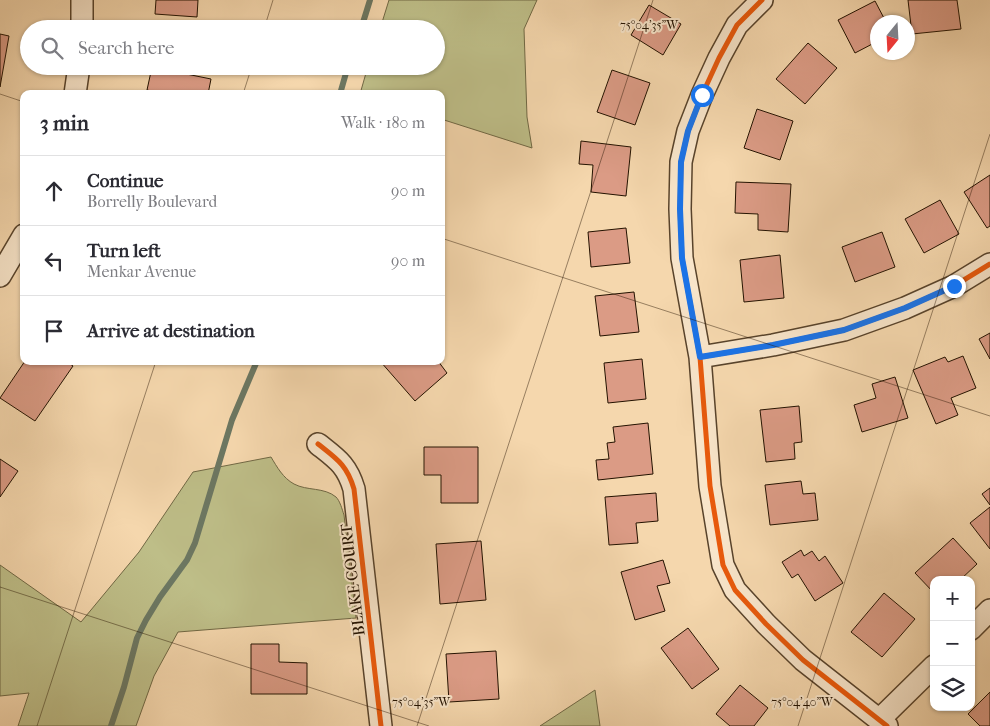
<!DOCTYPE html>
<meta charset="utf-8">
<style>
:root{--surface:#fff;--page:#f2f2f3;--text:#2b2b33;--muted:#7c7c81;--line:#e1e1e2}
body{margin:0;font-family:"IM FELL French Canon",serif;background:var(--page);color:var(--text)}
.controls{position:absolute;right:15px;bottom:15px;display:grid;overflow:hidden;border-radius:10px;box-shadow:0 1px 4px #0004}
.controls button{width:45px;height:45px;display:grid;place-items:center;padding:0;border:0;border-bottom:1px solid var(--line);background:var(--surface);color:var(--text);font:25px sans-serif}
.compass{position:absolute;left:870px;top:15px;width:45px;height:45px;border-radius:50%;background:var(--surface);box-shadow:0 1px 4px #0004;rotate:198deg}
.stop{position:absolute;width:15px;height:15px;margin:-11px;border:4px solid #1a73e8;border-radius:50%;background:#fff}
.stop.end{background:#1a73e8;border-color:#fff;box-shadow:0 1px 5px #0008}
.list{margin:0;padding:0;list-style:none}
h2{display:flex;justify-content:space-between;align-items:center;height:65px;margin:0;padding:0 20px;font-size:21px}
h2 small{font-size:16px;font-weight:400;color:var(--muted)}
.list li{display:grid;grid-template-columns:32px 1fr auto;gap:15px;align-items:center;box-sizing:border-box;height:70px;padding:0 20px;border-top:1px solid var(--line)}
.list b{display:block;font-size:19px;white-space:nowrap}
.list p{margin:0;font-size:16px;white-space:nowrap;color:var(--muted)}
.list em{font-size:16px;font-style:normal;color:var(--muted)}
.icon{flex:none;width:28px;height:28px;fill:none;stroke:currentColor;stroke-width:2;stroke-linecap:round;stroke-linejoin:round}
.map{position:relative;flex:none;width:990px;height:726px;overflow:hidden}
.search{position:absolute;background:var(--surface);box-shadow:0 1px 4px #0004;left:20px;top:20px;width:425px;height:55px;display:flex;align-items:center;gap:12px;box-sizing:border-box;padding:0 18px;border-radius:28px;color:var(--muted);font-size:19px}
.panel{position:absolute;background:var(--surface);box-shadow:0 1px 4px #0004;left:20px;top:90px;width:425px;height:275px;border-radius:10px}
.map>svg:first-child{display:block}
.green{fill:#bebe88;stroke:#706844}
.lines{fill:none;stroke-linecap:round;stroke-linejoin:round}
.stream{stroke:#6c7762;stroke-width:6}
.building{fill:#db9b85;stroke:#231200}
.street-casing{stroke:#58432b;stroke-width:24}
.street{stroke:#f8e5ca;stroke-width:21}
.cycleway-casing{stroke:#f8e5ca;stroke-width:8}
.cycleway{stroke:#e8590c;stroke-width:5}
.route{stroke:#1a73e8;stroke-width:6}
.ticks{fill:none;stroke:#231200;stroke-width:1;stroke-opacity:0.45}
.labels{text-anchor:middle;stroke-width:4;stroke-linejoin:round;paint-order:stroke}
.street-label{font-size:16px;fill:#231200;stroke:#f8e5ca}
.ticks-label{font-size:12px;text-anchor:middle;fill:#231200;stroke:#f8e5ca;stroke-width:4;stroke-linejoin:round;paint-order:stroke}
</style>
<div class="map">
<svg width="990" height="726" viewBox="0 0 990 726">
<rect width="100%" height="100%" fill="#f5d7ad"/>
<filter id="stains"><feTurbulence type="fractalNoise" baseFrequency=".004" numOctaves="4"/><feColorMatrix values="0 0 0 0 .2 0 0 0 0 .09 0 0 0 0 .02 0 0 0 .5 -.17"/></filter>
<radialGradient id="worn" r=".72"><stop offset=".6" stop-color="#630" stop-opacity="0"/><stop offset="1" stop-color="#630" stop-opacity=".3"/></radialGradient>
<!-- green -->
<path class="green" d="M389,0H537L524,29L527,117L532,148L441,119V94H360L368,66H436V29H380Z
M271,457C277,467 283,478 294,484C307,491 324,487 336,497C340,501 342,509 344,515L356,618L178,632L154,676L136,726H18L29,693L0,696V565L81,622L139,552L193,472Z
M595,690L600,726H540Z"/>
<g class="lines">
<!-- stream -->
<path class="stream" d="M361,29L370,0
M340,94L348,66
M111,726L124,687L137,638L146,620L160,597L187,560L195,543L232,420L257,361"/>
</g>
<!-- building -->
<path class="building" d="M156,0H198L197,17L155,14Z
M908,0H957L961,29L912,34Z
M875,1L886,22H878V41L855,53L838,20Z
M649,5L681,24L663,55L631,35Z
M0,34L9,36L0,87Z
M808,43L837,68L805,104L776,79Z
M152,67L211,79L208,94H164L147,90Z
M612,70L650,83L635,125L597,112Z
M757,109L793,121L780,160L744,148Z
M581,141L631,147L626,196L591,192L593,165L579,164Z
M990,175V226L987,228L964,192Z
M736,182L791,184L788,232L758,230V214L735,213Z
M940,200L959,234L924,253L905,219Z
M626,228L630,263L591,267L588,232Z
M882,232L895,267L855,282L842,247Z
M780,255L784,298L744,302L740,260Z
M634,292L639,332L600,336L595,296Z
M990,333V359L979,339Z
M963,356L976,388L951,398L958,415L936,424L913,370L945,357L948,362Z
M642,359L646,399L608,403L604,363Z
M25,361H66L73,366L35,421L0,398Z
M380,361H438L447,373L415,401Z
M895,377L908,418L862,432L854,405L876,398L872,384Z
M799,406L802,442L794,443L795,459L766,462L760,410Z
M648,423L653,474L598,480L596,460L609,459L607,443L615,442L613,427Z
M424,447H478V503H441V475H424Z
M0,459L18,471L0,497Z
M801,481L803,494L815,493L818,520L770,525L765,485Z
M990,488V505L982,494Z
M656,493L658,521L636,523L638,543L609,545L605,497Z
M990,507V549L970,523Z
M953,538L977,564L960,580H934V593L915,573Z
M481,541L486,600L440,604L436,544Z
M801,550L804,556L812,551L819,561L825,556L843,583L815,601L798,574L792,578L782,562Z
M663,560L670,583L657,586L665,611L635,620L621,572Z
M884,593L915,619L882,657L851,632Z
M688,628L719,669L692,689L661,648Z
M251,644H279V662L307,663V694H251Z
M496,651L499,699L449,702L446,654Z
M740,685L768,708L754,726H730L716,714Z
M990,692V726H980L968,714Z"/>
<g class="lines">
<defs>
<path id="street" d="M762,0L737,25L719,58L702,95L688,131L681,162L680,209L682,258L700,357L710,486L723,565L735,590L766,624L803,660L887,726
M82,29V0
M75,94L79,66
M0,276L24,235
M700,357L773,345L844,330L905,308L954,286L990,264
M318,444C337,459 347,465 354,489L381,726
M971,629L990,610
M879,720L934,666"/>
</defs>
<!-- street casing -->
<use href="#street" class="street-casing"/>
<!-- street -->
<use href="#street" class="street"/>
<defs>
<path id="cycleway" d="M762,0L737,25L719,58L702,95L688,131L681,162L680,209L682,258L700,357L710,486L723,565L735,590L766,624L803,660L887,726
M700,357L773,345L844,330L905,308L954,286L990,264
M318,444C337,459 347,465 354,489L381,726"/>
</defs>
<!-- cycleway casing -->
<use href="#cycleway" class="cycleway-casing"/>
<!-- cycleway -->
<use href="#cycleway" class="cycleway"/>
</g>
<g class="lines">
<!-- route -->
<path class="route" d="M702,95L688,131L681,162L680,209L682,258L700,357L773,345L844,330L905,308L954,286"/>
</g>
<!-- ticks -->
<path class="ticks" d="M264,29L273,0M0,94L24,102M243,94L252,66M441,238L990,416M0,587L429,726M37,726L156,361M417,726L653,0M798,726L990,134"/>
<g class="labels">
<!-- street labels -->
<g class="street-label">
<text transform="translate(352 580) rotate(-97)" y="6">BLAKE COURT</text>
</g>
</g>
<g class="ticks-label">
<text x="649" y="29">75°04'35"W</text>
<text x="421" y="706">75°04'35"W</text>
<text x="802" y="706">75°04'40"W</text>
</g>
<rect width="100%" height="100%" filter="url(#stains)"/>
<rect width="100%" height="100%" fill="url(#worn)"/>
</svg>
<div class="controls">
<button>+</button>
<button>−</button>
<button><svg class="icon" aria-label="layers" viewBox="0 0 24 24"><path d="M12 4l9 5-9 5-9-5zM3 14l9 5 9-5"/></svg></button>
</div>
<svg class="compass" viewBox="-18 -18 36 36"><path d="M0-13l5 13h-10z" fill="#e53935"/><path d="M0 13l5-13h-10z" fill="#7c7c81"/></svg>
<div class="stop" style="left:702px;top:95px"></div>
<div class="stop end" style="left:954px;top:286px"></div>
<div class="search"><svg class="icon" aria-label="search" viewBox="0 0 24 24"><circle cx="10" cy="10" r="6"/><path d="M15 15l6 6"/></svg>Search here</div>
<section class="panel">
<h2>3 min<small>Walk · 180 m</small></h2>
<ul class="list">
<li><svg class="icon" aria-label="ahead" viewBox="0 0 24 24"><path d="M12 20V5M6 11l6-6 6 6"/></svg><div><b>Continue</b><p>Borrelly Boulevard</p></div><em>90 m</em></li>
<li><svg class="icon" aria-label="left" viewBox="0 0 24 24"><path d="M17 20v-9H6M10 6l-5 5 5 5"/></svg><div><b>Turn left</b><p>Menkar Avenue</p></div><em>90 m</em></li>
<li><svg class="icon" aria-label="arrive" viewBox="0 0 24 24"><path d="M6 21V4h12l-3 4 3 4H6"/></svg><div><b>Arrive at destination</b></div></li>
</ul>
</section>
</div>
